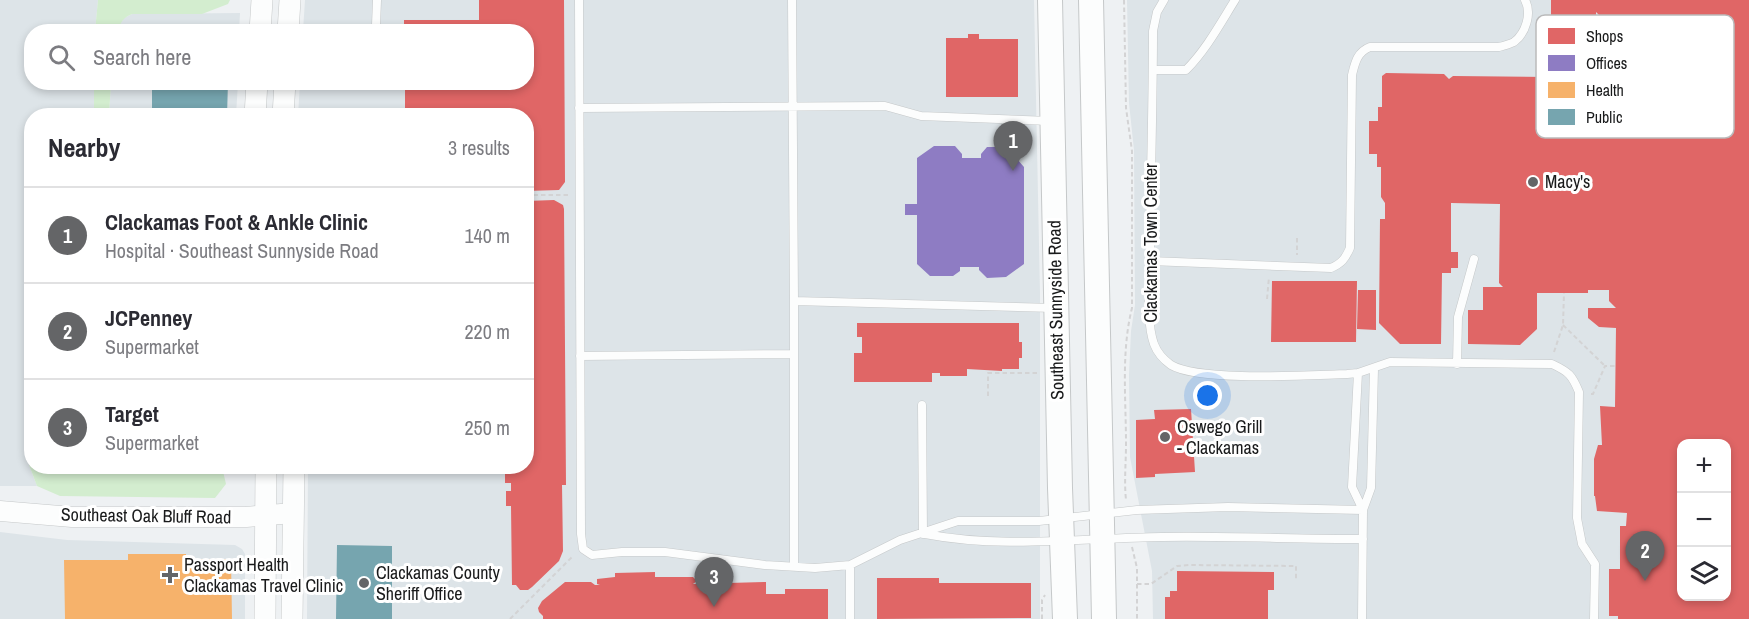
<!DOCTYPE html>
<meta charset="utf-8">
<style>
:root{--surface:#fff;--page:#f7f7f7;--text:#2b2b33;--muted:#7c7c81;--line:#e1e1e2;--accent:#646567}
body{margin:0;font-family:"Archivo Narrow",sans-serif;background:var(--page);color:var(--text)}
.controls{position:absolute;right:18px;bottom:18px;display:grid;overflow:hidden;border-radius:12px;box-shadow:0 3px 9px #0003}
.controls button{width:54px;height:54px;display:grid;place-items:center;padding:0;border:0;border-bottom:2px solid var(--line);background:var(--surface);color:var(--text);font:30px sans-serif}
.you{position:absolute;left:1208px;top:396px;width:21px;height:21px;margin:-15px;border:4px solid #fff;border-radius:50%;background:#1a73e8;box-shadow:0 0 0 9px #1a73e833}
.badge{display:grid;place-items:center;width:39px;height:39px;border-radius:50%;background:var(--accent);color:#fff;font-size:20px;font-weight:700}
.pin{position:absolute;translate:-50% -50px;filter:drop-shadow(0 2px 3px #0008)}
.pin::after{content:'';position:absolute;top:32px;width:21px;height:18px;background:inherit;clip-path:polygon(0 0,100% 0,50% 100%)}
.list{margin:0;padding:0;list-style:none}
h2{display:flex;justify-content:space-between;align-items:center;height:78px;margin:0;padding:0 24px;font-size:26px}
h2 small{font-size:20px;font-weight:400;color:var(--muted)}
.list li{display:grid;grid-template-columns:39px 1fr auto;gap:18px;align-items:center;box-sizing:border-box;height:96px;padding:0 24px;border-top:2px solid var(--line)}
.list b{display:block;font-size:22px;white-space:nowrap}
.list p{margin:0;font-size:20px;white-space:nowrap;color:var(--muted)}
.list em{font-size:20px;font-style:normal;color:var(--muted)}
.icon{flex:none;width:33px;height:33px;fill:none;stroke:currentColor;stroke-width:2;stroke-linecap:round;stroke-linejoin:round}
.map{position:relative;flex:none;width:1749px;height:619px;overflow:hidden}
.search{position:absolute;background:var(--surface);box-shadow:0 3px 9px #0003;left:24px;top:24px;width:510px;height:66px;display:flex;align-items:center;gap:15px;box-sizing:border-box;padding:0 21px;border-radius:24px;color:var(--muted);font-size:22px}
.panel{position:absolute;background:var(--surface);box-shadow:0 3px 9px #0003;left:24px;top:108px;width:510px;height:366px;border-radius:24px}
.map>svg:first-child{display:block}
.built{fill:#dde4e8;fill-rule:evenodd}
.green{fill:#d3edcf}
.shops{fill:#e06666;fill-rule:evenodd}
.offices{fill:#8e7cc3}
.health{fill:#f6b26b}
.public{fill:#76a5af}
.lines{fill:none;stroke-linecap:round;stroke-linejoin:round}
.service-casing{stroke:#c5c8c9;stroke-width:9}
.tertiary-casing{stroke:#c5c8c9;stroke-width:21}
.secondary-casing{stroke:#c5c8c9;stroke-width:22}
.primary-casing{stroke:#c5c8c9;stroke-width:26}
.path{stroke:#d3d3d4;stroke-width:2;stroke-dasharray:4.5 3;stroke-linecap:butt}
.service{stroke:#fcfdfd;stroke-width:8}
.tertiary{stroke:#fcfdfd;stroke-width:20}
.secondary{stroke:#fcfdfd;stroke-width:21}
.primary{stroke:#fcfdfd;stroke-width:24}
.poi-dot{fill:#646567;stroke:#fff;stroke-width:2}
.labels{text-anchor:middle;stroke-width:6;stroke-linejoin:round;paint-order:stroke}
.poi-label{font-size:18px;fill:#191a1b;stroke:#fff;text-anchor:start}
.street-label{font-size:18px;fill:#191a1b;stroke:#fff}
.key{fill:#fff;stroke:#bababb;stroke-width:1.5}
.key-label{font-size:16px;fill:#191a1b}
</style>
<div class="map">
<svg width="1749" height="619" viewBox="0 0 1749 619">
<rect width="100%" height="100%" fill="#eef1f3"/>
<!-- built -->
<path class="built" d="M0,0H98L95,31L32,32V82L94,83V115L32,116V350L28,390L29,465L37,486H0Z
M305,0H1034L1040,293V619H307L308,467L526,466V116H298L300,83L526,82V32L303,31Z
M1127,0H1749V619H1153L1152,571L1130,457L1129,375L1131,331L1135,305L1134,150L1129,103ZM1682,444H1726V596H1682Z
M240,13L239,31L119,32L120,24L124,18L132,14Z
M111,83H238L236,115L109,116Z
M0,532L67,540L235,545L242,549L245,554V619H0Z"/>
<!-- green -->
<path class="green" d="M98,0H230L228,4L202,14H132C123,18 120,22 119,31H95Z
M94,83H111L109,115H94Z
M31,350L32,466L222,467L226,484L215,498L60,496L37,486L29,465L28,390Z"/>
<!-- shops -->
<path class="shops" d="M479,0H564L565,182L559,190L526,191V116H405V82H526V32H404V20H479Z
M1551,0H1749V619H1618V616H1609V569H1620V526H1626L1627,513L1597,511L1595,496H1594V459L1598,445H1602L1600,406L1615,407L1616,328L1599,327L1588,318V308H1616L1609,301V290H1588V293H1537V329L1520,345L1468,344V310H1483V287H1503L1499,283L1500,204L1451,203V252H1458V268H1451V273H1442L1441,344H1400L1379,323L1380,219H1385V203L1381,197V167H1377V154H1369V121H1378V107H1382V76L1386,73L1444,74L1449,79L1453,76L1551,77V72H1560L1567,79V62L1574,51H1588L1587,80L1595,72H1602V79H1605V77L1613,78L1614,30L1596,12V27H1561L1551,16ZM1682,444H1726V596H1682Z
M968,34H979V39H1018V97H946V38H968Z
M554,200L563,205L564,209L566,485H562L563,551L559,561L532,587L528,590H520L516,585H512L511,506H506V491H511V483H505V466H526V201Z
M1272,281H1357L1356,342H1271Z
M1358,290H1376V330L1357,329Z
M857,323H1019V342H1022V358H1019V369H1002V371L967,369V376H940V373H932V382H854V353H862V337H857Z
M1191,409L1195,472L1155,474V477L1136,478V420L1155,419L1154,410Z
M1177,571L1274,572V590H1268V619H1165V597H1170V591H1177Z
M655,572V577H693L697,581L693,584L766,582V594H785V589H828V619H543V616L539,612L538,608L542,601L565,582H591L595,585H600L597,584V579L615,577V573Z
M877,578H939V583H1031V618L877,619Z"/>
<!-- offices -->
<path class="offices" d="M934,146H955L962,154V158H981V154L987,147H1006L1024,167V264L1006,277L987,278L979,270V267H960V271L953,276H930L917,264V215H905V204H917V158Z"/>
<!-- health -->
<path class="health" d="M128,554H186V559H231L232,619H65L64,560H128Z"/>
<!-- public -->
<path class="public" d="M152,82H228L227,116H152Z
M337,545L392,546V619H336Z"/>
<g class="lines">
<defs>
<path id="service" d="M579,0L581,534L583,549L592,555L622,552H665L765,565L815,568L850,565L900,540L958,521H1039L1137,510L1228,507L1363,510
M792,0L794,301
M1164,0L1157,12L1153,31C1153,110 1150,189 1150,267C1150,291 1146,321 1154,344C1157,352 1164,360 1171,365C1200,382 1309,375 1347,374L1358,373L1390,362L1552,364C1569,372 1572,375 1579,392L1577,518L1582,544L1595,564L1594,619
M376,25L377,0
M1153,70H1186C1206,50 1220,24 1235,0
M579,108L885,106L921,116L1051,121
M1150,261L1331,268C1342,263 1345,259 1350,248L1352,75C1355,63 1357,52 1370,47H1499C1503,46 1510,44 1514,42C1526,33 1532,13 1525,0
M580,356L794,354
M1457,364L1458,317L1474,259
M1358,373L1352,487L1363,510
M922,405L923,534
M925,534C1002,549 1083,538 1162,537C1229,536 1296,539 1363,539
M850,565V619
M794,566V301L1054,308
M1362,619L1363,510L1371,488L1374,369"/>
<path id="tertiary" d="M0,511L72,517H246L293,513"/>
<path id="secondary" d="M260,32L262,0
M288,32L290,0
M255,116L257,82
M283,116L285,82
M265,619L266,466
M292,619L294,466"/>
<path id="primary" d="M1050,0L1060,488L1065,619
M1091,0L1104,619"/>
</defs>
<!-- service casing -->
<use href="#service" class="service-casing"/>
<!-- tertiary casing -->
<use href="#tertiary" class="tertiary-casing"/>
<!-- secondary casing -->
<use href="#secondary" class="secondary-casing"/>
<!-- primary casing -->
<use href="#primary" class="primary-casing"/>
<!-- path -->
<path class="path" d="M1124,0L1126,108L1132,151V308C1121,352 1126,399 1126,444C1126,463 1124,481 1126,500
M526,195H568
M1297,238V255
M1267,299L1269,277
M1563,325L1605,366
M1554,352L1563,325L1564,293
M1591,394H1593L1605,366H1616
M988,396V373H1038
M1132,547L1137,568V619
M1137,584H1151L1177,566L1189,565L1296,566V580
M510,619L573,556
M1042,619V600L1045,595"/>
<!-- service -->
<use href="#service" class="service"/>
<!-- tertiary -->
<use href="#tertiary" class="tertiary"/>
<!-- secondary -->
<use href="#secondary" class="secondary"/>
<!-- primary -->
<use href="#primary" class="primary"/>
</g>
<!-- markers -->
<g class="poi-dot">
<circle cx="1533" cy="182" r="6"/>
<circle cx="1165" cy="437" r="6"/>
<path d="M167 566h6v6h6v6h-6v6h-6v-6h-6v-6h6z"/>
<circle cx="364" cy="583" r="6"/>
</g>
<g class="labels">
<!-- poi labels -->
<g class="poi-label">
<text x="1545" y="188">Macy's</text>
<text x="1177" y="433">Oswego Grill<tspan x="1177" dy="21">- Clackamas</tspan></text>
<text x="184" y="571">Passport Health<tspan x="184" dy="21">Clackamas Travel Clinic</tspan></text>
<text x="376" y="579">Clackamas County<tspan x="376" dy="21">Sheriff Office</tspan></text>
</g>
<!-- street labels -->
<g class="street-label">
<text transform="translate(1151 243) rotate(-90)" y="6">Clackamas Town Center</text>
<text transform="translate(1056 310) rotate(-91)" y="6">Southeast Sunnyside Road</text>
<text transform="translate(146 516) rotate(1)" y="6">Southeast Oak Bluff Road</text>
</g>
</g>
<!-- legend -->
<rect x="1536" y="15" width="198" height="123" rx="9" class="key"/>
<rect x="1548" y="28" width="27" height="16" fill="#e06666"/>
<rect x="1548" y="55" width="27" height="16" fill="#8e7cc3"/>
<rect x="1548" y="82" width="27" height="16" fill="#f6b26b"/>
<rect x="1548" y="109" width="27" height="16" fill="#76a5af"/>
<g class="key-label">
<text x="1586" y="42">Shops</text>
<text x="1586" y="69">Offices</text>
<text x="1586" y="96">Health</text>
<text x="1586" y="123">Public</text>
</g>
</svg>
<div class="controls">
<button>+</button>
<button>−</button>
<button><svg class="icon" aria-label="layers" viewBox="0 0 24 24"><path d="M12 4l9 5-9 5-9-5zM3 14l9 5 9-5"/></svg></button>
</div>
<div class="you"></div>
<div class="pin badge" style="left:1013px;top:171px">1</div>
<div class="pin badge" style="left:1645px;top:581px">2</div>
<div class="pin badge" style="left:714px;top:607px">3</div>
<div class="search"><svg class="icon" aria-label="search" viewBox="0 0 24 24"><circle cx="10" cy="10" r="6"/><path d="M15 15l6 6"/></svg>Search here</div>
<section class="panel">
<h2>Nearby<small>3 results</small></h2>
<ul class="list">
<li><span class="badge">1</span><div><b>Clackamas Foot &amp; Ankle Clinic</b><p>Hospital · Southeast Sunnyside Road</p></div><em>140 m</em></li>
<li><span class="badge">2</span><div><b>JCPenney</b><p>Supermarket</p></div><em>220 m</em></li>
<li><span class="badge">3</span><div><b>Target</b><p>Supermarket</p></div><em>250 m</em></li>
</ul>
</section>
</div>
